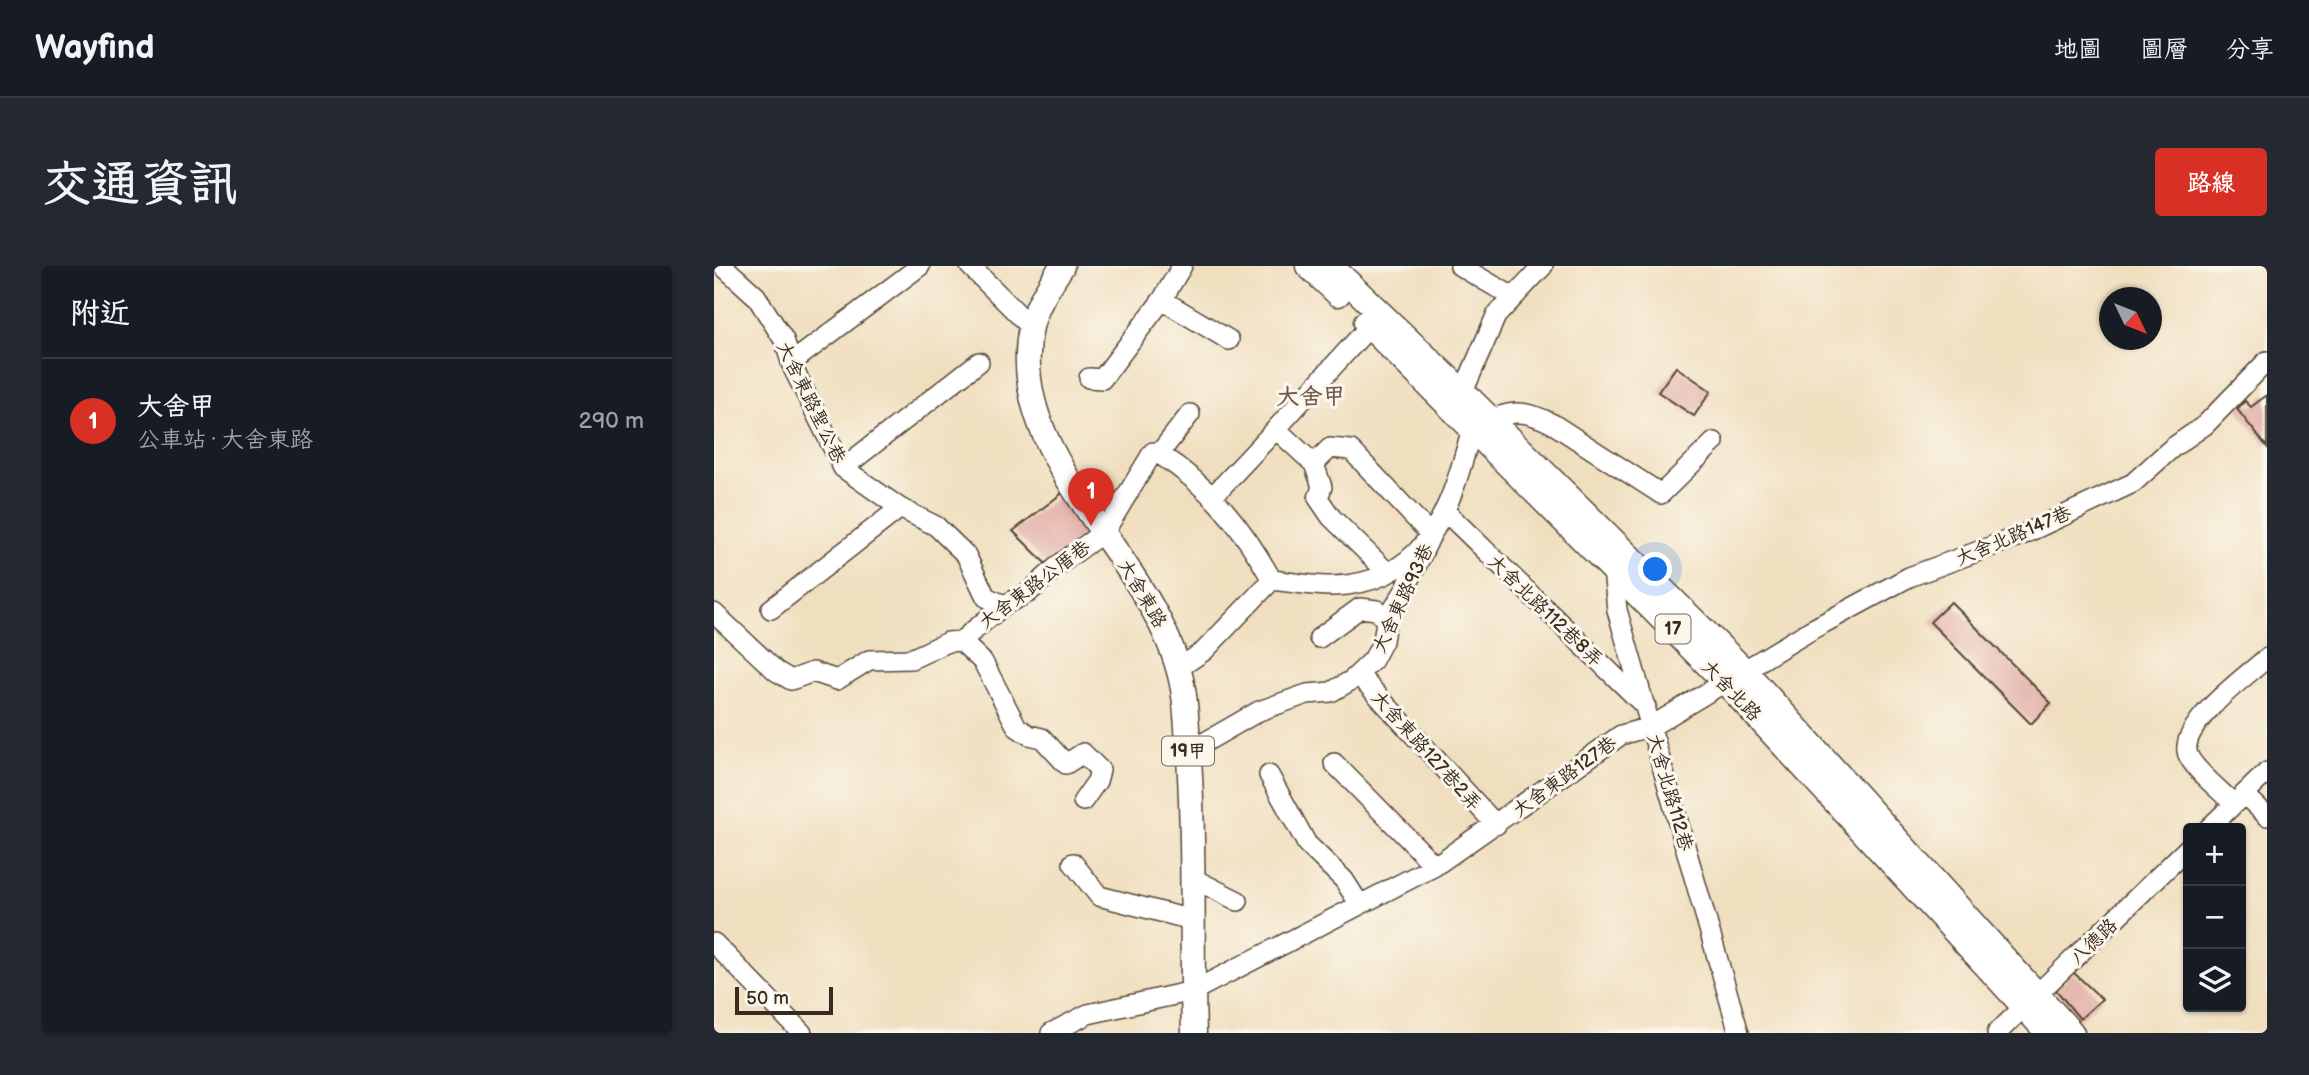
<!DOCTYPE html>
<html lang="zh-TW">
<meta charset="utf-8">
<style>
:root{--surface:#171b24;--page:#242831;--text:#f1f3f6;--muted:#9ea1a6;--line:#363941;--accent:#d93025}
body{margin:0;font-family:"Balsamiq Sans","LXGW WenKai TC",sans-serif;background:var(--page);color:var(--text)}
.controls{position:absolute;right:21px;bottom:21px;display:grid;overflow:hidden;border-radius:7px;box-shadow:0 2px 5px #0004}
.controls button{width:63px;height:63px;display:grid;place-items:center;padding:0;border:0;border-bottom:2px solid var(--line);background:var(--surface);color:var(--text);font:35px sans-serif}
.compass{position:absolute;left:1385px;top:21px;width:63px;height:63px;border-radius:50%;background:var(--surface);box-shadow:0 2px 5px #0004;rotate:133deg}
.scale{position:absolute;left:21px;bottom:18px;width:98px;box-sizing:border-box;padding-left:7px;border:4px solid #3b2a1e;border-top:0;font-size:19px;line-height:24px;white-space:nowrap;color:#3b2a1e;-webkit-text-stroke:5px #fbf7ec;paint-order:stroke}
.you{position:absolute;left:942px;top:304px;width:24px;height:24px;margin:-18px;border:5px solid #fff;border-radius:50%;background:#1a73e8;box-shadow:0 0 0 10px #1a73e833}
.badge{display:grid;place-items:center;width:46px;height:46px;border-radius:50%;background:var(--accent);color:#fff;font-size:23px;font-weight:700}
.pin{position:absolute;translate:-50% -58px;filter:drop-shadow(0 2px 4px #0008)}
.pin::after{content:'';position:absolute;top:37px;width:24px;height:21px;background:inherit;clip-path:polygon(0 0,100% 0,50% 100%)}
.list{margin:0;padding:0;list-style:none}
h2{display:flex;justify-content:space-between;align-items:center;height:91px;margin:0;padding:0 28px;font-size:30px}
h2 small{font-size:23px;font-weight:400;color:var(--muted)}
.list li{display:grid;grid-template-columns:46px 1fr auto;gap:21px;align-items:center;box-sizing:border-box;height:126px;padding:0 28px;border-top:2px solid var(--line)}
.list b{display:block;font-size:26px;white-space:nowrap}
.list p{margin:0;font-size:23px;white-space:nowrap;color:var(--muted)}
.list em{font-size:23px;font-style:normal;color:var(--muted)}
.icon{flex:none;width:38px;height:38px;fill:none;stroke:currentColor;stroke-width:2;stroke-linecap:round;stroke-linejoin:round}
.map{position:relative;flex:none;width:1553px;height:767px;overflow:hidden;border-radius:7px}
header{display:flex;align-items:center;gap:42px;box-sizing:border-box;height:98px;padding:0 35px;background:var(--surface);border-bottom:2px solid var(--line)}
header strong{font-size:33px}
nav{display:flex;gap:38px;margin-inline-start:auto;font-size:24px}
.intro{display:flex;align-items:center;justify-content:space-between;box-sizing:border-box;height:168px;padding:0 42px}
h1{margin:0;font-size:49px}
.button{padding:18px 32px;border-radius:7px;background:var(--accent);color:#fff;font-size:24px;font-weight:700}
main{display:flex;gap:42px;padding:0 42px}
aside{flex:1;background:var(--surface);border-radius:7px;box-shadow:0 2px 5px #0004}
.map>svg:first-child{display:block}
.building{fill:#e1aea6}
.lines{fill:none;stroke-linecap:round;stroke-linejoin:round}
.minor-casing{stroke:#564536;stroke-width:22}
.major-casing{stroke:#564536;stroke-width:27}
.minor{stroke:#fff;stroke-width:19}
.major{stroke:#fff;stroke-width:24}
.labels{text-anchor:middle;stroke-width:6;stroke-linejoin:round;paint-order:stroke}
.shield{fill:#fbf7ec;stroke:#75685c;stroke-width:2}
.shield-label{font-size:18px;font-weight:bold;fill:#3b2a1e}
.street-label{font-size:19px;fill:#3b2a1e;stroke:#fbf7ec}
.quarter-label{font-size:23px;font-weight:bold;fill:#75584e;stroke:#fbf7ec}
</style>
<header>
<strong>Wayfind</strong>
<nav><a>地圖</a><a>圖層</a><a>分享</a></nav>
</header>
<div class="intro"><h1>交通資訊</h1><a class="button">路線</a></div>
<main>
<aside>
<h2>附近<small></small></h2>
<ul class="list">
<li><span class="badge">1</span><div><b>大舍甲</b><p>公車站 · 大舍東路</p></div><em>290 m</em></li>
</ul>
</aside>
<div class="map">
<svg width="1553" height="767" viewBox="0 0 1553 767">
<rect width="100%" height="100%" fill="#fbf7ec"/>
<filter id="ink" filterUnits="userSpaceOnUse"><feTurbulence type="fractalNoise" baseFrequency=".0143" numOctaves="2"/><feDisplacementMap in="SourceGraphic" scale="14" xChannelSelector="R" yChannelSelector="G"/><feConvolveMatrix kernelMatrix="1 2 1 2 8 2 1 2 1" color-interpolation-filters="sRGB"/></filter>
<filter id="wash" filterUnits="userSpaceOnUse"><feTurbulence type="fractalNoise" baseFrequency=".00686" numOctaves="4" result="noise"/><feDisplacementMap in="SourceGraphic" scale="28" xChannelSelector="R" yChannelSelector="G"/><feGaussianBlur stdDeviation="1.57" result="paint"/><feColorMatrix in="noise" values="0 0 0 0 0 0 0 0 0 0 0 0 0 0 0 0 0 1.4 0 .05"/><feComposite in="paint" operator="in"/></filter>
<g filter="url(#wash)">
<rect width="100%" height="100%" fill="#f0dfbf"/>
<g id="blocks">
<!-- building -->
<path class="building" d="M962,101L997,125L980,150L944,126Z
M1553,129V181L1523,143L1531,135L1537,141Z
M351,225L381,269L335,301L299,265Z
M1237,336L1337,437L1317,458L1216,356Z
M1359,706L1388,733L1366,753L1342,724Z"/>
</g>
</g>
<g filter="url(#ink)">
<use href="#blocks" fill-opacity="0" stroke="#564536" stroke-width="2"/>
<g class="lines">
<defs>
<path id="minor" d="M9,0L42,30L70,74L79,102L129,202L186,242L222,260L252,289L272,331L290,339
M256,0L317,61
M746,0L799,31
M448,34L515,74
M664,51L562,163L600,198L608,221L604,232L617,251L673,306
M77,97L206,0
M375,112L388,113L448,34L468,0
M741,135L749,126L782,50L829,0
M445,188C496,220 529,262 558,314
M129,202L265,96
M500,229L562,163
M732,246L932,441
M902,300L899,303L903,344L1025,767
M558,314C583,317 609,322 633,319C719,309 739,232 758,162C793,147 804,139 839,158L947,228L1000,176
M57,343L186,242
M0,347L62,405L77,414L99,406L123,414L155,394L197,393L234,376L247,375
M605,372L646,342L663,344L672,355
M247,375L290,339L314,327L346,298L391,265L439,186L445,188L476,148
M247,375L269,396L303,461L315,469L328,472L352,498L369,487L386,504L383,515L369,535
M465,402L490,385L558,314
M644,408L782,559
M474,486L545,445L593,428L617,426L638,414L659,394L669,375L672,355L691,324L717,269L637,184L616,182L600,198
M620,497L721,600
M555,509L593,578L630,614L646,639
M1530,528L1553,550
M1520,538C1509,527 1475,500 1473,485C1469,456 1533,409 1553,392
M1495,562L1553,506
M359,597L385,630L478,654
M478,612L524,635
M0,677L88,767
M337,767L374,748L479,725L721,600L907,469L938,460L1097,364L1195,311L1308,269L1419,217L1458,182L1491,159L1553,95
M1283,767L1474,582"/>
<path id="major" d="M348,0C336,19 322,39 317,61C289,197 447,294 469,423C473,446 473,469 475,492C481,583 477,675 480,767
M594,0L624,28
M617,0L749,126L1031,405L1358,767
M652,57L1013,418L1334,767"/>
</defs>
<!-- minor casing -->
<use href="#minor" class="minor-casing"/>
<!-- major casing -->
<use href="#major" class="major-casing"/>
<!-- minor -->
<use href="#minor" class="minor"/>
<!-- major -->
<use href="#major" class="major"/>
</g>
</g>
<g class="labels">
<!-- shield labels -->
<g class="shield">
<rect x="941.5" y="348.5" width="35" height="29" rx="5"/>
<rect x="448" y="470.5" width="52" height="29" rx="5"/>
</g>
<g class="shield-label">
<text x="959" y="369">17</text>
<text x="474" y="491">19甲</text>
</g>
<!-- street labels -->
<g class="street-label">
<text transform="translate(98 136) rotate(64)" y="7">大舍東路聖公巷</text>
<text transform="translate(1299 269) rotate(-23)" y="7">大舍北路147巷</text>
<text transform="translate(320 318) rotate(-37)" y="7">大舍東路公厝巷</text>
<text transform="translate(429 327) rotate(59)" y="7">大舍東路</text>
<text transform="translate(688 332) rotate(-65)" y="7">大舍東路93巷</text>
<text transform="translate(832 344) rotate(44)" y="7">大舍北路112巷8弄</text>
<text transform="translate(1018 424) rotate(46)" y="7">大舍北路</text>
<text transform="translate(713 484) rotate(48)" y="7">大舍東路127巷2弄</text>
<text transform="translate(850 510) rotate(-36)" y="7">大舍東路127巷</text>
<text transform="translate(957 526) rotate(74)" y="7">大舍北路112巷</text>
<text transform="translate(1379 675) rotate(-44)" y="7">八德路</text>
</g>
<!-- quarter labels -->
<g class="quarter-label">
<text x="597" y="138">大舍甲</text>
</g>
</g>
</svg>
<div class="controls">
<button>+</button>
<button>−</button>
<button><svg class="icon" aria-label="layers" viewBox="0 0 24 24"><path d="M12 4l9 5-9 5-9-5zM3 14l9 5 9-5"/></svg></button>
</div>
<svg class="compass" viewBox="-18 -18 36 36"><path d="M0-13l5 13h-10z" fill="#e53935"/><path d="M0 13l5-13h-10z" fill="#9ea1a6"/></svg>
<div class="scale">50 m</div>
<div class="you"></div>
<div class="pin badge" style="left:377px;top:260px">1</div>
</div>
</main>
